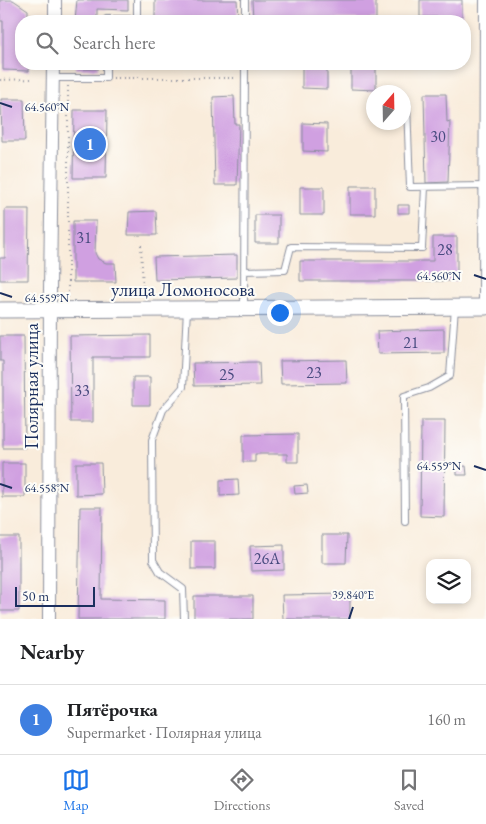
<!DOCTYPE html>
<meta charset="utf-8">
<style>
:root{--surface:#fff;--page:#f2f2f2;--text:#202124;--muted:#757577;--line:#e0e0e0;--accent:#1a73e8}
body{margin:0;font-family:"EB Garamond",serif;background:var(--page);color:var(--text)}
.controls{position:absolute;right:15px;bottom:15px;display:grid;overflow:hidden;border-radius:10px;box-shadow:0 2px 8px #0003}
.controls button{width:45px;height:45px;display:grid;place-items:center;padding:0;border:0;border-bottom:1px solid var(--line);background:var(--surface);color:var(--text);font:25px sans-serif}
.compass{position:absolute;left:366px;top:85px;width:45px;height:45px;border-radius:50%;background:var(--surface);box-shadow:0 2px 8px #0003;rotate:20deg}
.scale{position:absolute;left:15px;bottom:12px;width:80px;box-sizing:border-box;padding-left:5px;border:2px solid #1b2f5e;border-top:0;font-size:14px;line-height:18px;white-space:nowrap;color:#1b2f5e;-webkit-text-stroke:4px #fdfcf7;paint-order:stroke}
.you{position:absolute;left:279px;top:312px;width:18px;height:18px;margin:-12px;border:4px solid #fff;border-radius:50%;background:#1a73e8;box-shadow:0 0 0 8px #1a73e833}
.badge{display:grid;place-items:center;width:32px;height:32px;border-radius:50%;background:var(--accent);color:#fff;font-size:16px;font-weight:700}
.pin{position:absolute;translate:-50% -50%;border:2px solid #fff;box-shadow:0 1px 5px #0006}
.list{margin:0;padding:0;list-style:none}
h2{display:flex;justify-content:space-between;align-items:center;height:65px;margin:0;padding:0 20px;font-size:21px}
h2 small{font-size:16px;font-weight:400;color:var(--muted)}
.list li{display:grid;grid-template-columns:32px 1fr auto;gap:15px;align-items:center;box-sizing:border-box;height:70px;padding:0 20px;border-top:1px solid var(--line)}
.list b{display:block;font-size:19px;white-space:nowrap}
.list p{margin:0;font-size:16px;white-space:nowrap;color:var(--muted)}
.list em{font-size:16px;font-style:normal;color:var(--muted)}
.icon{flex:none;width:28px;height:28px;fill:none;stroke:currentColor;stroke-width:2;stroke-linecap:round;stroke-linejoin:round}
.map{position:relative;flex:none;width:486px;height:619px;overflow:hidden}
.search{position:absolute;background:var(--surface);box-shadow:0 2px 8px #0003;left:15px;right:15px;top:15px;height:55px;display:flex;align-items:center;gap:12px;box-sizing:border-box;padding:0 18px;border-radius:20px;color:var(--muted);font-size:19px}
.sheet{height:135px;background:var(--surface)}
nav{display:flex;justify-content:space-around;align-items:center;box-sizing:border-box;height:70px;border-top:1px solid var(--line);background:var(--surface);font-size:14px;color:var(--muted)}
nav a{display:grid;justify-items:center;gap:2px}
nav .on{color:var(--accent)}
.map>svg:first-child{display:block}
.building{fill:#d0a0e1}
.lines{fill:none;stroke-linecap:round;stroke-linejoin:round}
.service-casing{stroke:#8a8e9c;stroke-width:8}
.minor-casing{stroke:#8a8e9c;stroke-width:14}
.tertiary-casing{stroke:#8a8e9c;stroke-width:17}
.path{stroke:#8a8e9c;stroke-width:2;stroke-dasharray:1 4;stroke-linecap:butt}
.service{stroke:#fff;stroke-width:6}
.minor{stroke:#fff;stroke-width:12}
.tertiary{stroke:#fff;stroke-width:15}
.ticks{fill:none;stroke:#1b2f5e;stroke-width:2}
.labels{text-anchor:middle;stroke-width:4;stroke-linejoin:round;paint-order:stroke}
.number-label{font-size:16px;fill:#484b7f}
.street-label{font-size:19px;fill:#1b2f5e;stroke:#fdfcf7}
.ticks-label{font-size:12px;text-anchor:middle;fill:#1b2f5e;stroke:#fdfcf7;stroke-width:4;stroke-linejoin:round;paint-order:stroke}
</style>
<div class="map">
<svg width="486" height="619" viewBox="0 0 486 619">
<rect width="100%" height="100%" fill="#fdfcf7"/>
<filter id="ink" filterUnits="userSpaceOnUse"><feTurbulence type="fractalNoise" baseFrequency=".02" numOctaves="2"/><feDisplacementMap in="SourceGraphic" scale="10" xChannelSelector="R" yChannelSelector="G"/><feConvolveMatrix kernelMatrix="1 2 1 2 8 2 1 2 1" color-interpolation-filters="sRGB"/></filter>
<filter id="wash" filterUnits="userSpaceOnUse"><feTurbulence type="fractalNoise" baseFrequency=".0096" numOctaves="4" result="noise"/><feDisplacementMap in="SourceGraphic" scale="20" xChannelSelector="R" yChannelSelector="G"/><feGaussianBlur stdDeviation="1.12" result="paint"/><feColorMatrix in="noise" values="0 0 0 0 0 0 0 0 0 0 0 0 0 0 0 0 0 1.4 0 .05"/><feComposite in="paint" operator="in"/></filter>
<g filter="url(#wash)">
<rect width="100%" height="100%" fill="#f9ecdb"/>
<g id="blocks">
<!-- building -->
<path class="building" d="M0,0H13L28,10V21H21V64H29V71L3,70V21H0Z
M77,0H128V10L97,9V21H75Z
M155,0H237L238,18L155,19Z
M252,0H376V19L253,20Z
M420,0H462V21H440V17H420Z
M76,64H98V69H76Z
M302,64H327V89L302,88Z
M351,64H376V90L351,89Z
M424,94H446L447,122L450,121L448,182L426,183Z
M234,96L235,124H239L237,185H215L213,97Z
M1,99H24L25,141H2Z
M74,110H107L106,178H73Z
M303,123L327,124V152L303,151Z
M350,186H375V214H350Z
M300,187H324V215H300Z
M398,205H409V213H398Z
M5,209H29L28,280H0V258H5Z
M156,211L157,235H128L129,212Z
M255,215H279V243H255Z
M73,221H96L95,253L98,259L106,263H115L116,282H73Z
M433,237H457V281H300V261H433Z
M237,255V278L155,280L154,257Z
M444,329V353L378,354L377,331Z
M150,335V357H93V422H71L70,336Z
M0,336H24L25,448H3V361H0Z
M346,360L347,383L281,384L280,361Z
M259,362L260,385L194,386L193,363Z
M133,377H150V405H133Z
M421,421H445L444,517L420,516Z
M298,434V462H287V454H255V462H243V435Z
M2,463H25V497H2Z
M76,463H101L102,494L76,495Z
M466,466L467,475H457V467Z
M238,479L239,495L220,496V480Z
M307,485L308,493L295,494L294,486Z
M80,507H102L101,599L165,600V619H78Z
M322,535H347L346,563H322Z
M0,537H19V611H0Z
M191,541H215V569H191Z
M284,545V570L251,571L250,546Z
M350,594V619H283L282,595Z
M194,596H253V619H194Z"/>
</g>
</g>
<g filter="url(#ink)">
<use href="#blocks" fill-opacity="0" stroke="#8a8e9c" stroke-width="1"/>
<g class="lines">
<defs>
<path id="service" d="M107,21V19H137V0
M245,21V0
M53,78H106V64
M407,104L410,187L486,186
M244,271L285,270L291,247L422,248L425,187
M244,307L245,64
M405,521L404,396L429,388L450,376L455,307
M184,619L183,589L160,572L153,560L152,440L163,410L183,387L187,309"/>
<path id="minor" d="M55,21V0
M485,307L486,0
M49,619L50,290L53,64"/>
<path id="tertiary" d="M0,310L486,307"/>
</defs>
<!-- service casing -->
<use href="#service" class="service-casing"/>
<!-- minor casing -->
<use href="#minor" class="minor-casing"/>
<!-- tertiary casing -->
<use href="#tertiary" class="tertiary-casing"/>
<!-- path -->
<path class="path" d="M113,78H236
M0,80L31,79
M68,86V298
M141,245L143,290"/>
<!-- service -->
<use href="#service" class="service"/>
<!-- minor -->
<use href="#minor" class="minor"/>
<!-- tertiary -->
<use href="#tertiary" class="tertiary"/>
</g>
</g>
<!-- ticks -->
<path class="ticks" d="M0,103L12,107M474,275L486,279M0,293L12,297M474,466L486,470M0,484L12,488M349,619L353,607"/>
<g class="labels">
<!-- number labels -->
<g class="number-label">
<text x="438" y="142">30</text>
<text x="84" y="243">31</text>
<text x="445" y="255">28</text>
<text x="411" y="348">21</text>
<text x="314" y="378">23</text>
<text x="227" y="380">25</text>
<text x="82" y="396">33</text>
<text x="267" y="564">26А</text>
</g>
<!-- street labels -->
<g class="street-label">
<text x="183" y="296">улица Ломоносова</text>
<text transform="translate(31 386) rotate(-90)" y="7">Полярная улица</text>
</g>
</g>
<g class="ticks-label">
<text x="47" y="111">64.560°N</text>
<text x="439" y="280">64.560°N</text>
<text x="47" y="302">64.559°N</text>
<text x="439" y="470">64.559°N</text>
<text x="47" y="492">64.558°N</text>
<text x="353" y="599">39.840°E</text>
</g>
</svg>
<div class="controls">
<button><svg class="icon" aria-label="layers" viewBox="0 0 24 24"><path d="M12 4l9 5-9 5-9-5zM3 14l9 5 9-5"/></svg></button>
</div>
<svg class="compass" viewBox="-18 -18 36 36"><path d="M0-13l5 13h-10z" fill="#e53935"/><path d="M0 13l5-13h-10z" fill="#757577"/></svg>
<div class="scale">50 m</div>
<div class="you"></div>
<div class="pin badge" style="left:90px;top:144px;background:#3f7fe0">1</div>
<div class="search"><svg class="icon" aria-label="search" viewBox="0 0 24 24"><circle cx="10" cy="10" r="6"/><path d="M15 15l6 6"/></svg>Search here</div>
</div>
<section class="sheet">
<h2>Nearby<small></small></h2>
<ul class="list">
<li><span class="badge" style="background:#3f7fe0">1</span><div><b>Пятёрочка</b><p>Supermarket · Полярная улица</p></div><em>160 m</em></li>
</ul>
</section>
<nav>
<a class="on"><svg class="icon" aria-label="map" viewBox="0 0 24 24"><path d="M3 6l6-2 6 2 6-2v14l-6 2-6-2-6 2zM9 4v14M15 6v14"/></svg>Map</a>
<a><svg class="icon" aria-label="directions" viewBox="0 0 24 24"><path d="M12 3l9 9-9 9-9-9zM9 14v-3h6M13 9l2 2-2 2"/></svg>Directions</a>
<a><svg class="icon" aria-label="saved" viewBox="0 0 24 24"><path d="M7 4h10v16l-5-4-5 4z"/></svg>Saved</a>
</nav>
